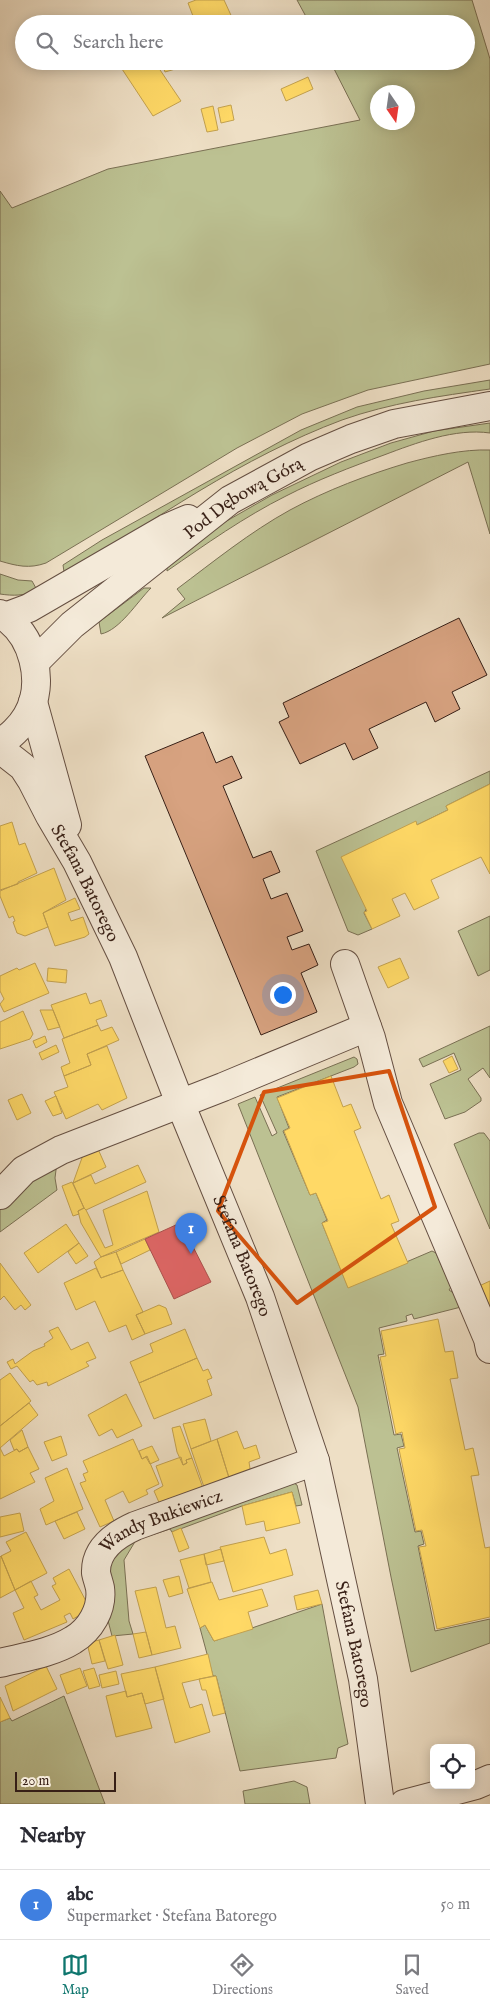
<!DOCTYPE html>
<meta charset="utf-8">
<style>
:root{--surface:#fff;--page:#f7f7f7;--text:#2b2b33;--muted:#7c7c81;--line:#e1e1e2;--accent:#0f766e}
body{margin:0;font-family:"IM FELL English",serif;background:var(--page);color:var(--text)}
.controls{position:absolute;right:15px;bottom:15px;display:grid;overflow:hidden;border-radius:8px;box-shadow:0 2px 12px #0003}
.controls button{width:45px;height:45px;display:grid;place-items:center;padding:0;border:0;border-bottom:1px solid var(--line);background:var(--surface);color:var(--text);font:25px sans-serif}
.compass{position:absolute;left:370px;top:85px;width:45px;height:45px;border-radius:50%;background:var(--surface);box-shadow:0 2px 12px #0003;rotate:167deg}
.scale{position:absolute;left:15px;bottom:12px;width:101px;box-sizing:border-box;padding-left:5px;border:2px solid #371f16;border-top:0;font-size:14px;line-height:18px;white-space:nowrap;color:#371f16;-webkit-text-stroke:4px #f4ead9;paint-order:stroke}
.you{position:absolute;left:282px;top:994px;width:18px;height:18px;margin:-12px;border:4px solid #fff;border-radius:50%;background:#1a73e8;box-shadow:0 0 0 8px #1a73e833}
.badge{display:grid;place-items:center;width:32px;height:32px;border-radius:50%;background:var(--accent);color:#fff;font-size:16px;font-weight:700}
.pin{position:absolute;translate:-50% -41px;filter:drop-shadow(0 1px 2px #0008)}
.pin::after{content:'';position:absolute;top:26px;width:18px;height:15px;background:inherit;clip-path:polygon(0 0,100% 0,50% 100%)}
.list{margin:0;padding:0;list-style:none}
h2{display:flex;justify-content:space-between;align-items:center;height:65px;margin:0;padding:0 20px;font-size:21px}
h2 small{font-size:16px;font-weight:400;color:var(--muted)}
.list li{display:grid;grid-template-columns:32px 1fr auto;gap:15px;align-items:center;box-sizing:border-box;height:70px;padding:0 20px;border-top:1px solid var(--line)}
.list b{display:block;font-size:19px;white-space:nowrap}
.list p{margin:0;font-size:16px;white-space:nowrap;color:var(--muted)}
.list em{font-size:16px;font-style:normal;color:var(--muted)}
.icon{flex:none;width:28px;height:28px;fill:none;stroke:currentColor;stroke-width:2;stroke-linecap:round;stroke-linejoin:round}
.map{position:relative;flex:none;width:490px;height:1804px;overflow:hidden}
.search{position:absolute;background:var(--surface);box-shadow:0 2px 12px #0003;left:15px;right:15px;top:15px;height:55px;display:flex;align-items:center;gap:12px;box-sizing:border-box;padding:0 18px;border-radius:28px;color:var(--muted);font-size:19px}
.sheet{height:135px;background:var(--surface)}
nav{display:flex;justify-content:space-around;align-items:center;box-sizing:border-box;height:70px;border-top:1px solid var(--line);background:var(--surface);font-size:14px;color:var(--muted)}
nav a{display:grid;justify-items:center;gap:2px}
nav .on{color:var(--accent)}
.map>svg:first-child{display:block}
.green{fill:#bcc192;stroke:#7a7054;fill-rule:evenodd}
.homes{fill:#ffd966;stroke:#c3a14e}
.shops{fill:#e06666;stroke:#ad514e}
.building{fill:#d7a280;stroke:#371f16}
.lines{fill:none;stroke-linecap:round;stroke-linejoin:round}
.minor-casing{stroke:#654f42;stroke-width:30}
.minor{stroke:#f4ead9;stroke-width:28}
.marked{fill:none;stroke:#d6530d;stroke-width:4;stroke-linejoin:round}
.labels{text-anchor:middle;stroke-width:5;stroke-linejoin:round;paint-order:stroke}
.street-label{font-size:18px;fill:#371f16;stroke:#f4ead9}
</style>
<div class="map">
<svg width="490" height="1804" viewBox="0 0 490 1804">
<rect width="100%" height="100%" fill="#eedfc5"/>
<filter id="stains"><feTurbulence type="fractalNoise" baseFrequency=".004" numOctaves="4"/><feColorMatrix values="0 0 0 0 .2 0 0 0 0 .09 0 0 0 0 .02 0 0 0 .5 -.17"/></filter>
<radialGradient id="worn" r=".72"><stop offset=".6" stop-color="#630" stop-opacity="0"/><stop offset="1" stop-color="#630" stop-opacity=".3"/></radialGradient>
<!-- green -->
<path class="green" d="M297,0H472L490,59V364L368,390L302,414L237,448L46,563C29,569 17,566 0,561V191L12,208L108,169L360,120L330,61H466V24H310ZM378,92H408V122H378Z
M490,380V389C440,396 390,403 342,420C243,457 152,520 65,578L63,565L102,540L301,430L357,407L424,391Z
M490,423V433C455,428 416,443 384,455C351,467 317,480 286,496C244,517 206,544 167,571V564L204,534L272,495L341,462L391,443L434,431Z
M490,450V534L468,462L162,618L185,599L177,589C213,562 250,532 290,510C327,490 367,475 407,463C433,456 463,449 490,450Z
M0,574L18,580L32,581L37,590C25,596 13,596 0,594Z
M144,588H151C137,602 120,630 101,634L99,622Z
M490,771V784L446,806L448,810L417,825L416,822L364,913L372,929L358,935L348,931L316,851Z
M490,916V970L478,976L458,931Z
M490,1026V1078L483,1068L468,1079L481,1098V1101L465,1112L445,1119L430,1084L461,1070L454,1053L423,1067L419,1059Z
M354,1057L357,1059L358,1064L354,1067L277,1097L289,1128L283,1131L310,1195L316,1193L327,1220L322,1223L348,1287L432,1251L436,1253L451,1287L449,1290L455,1294L461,1307L414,1319L412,1314L406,1316L407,1321L379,1328L384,1354L378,1355L394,1435L401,1434L404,1446L397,1448L415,1532L421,1531L424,1544L418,1546L435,1631L490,1619V1643L411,1672L391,1577L358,1407L238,1104L255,1097L272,1136L277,1133L260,1095Z
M479,1133H484L490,1141V1229L454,1144Z
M57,1162L55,1178L57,1190L0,1232V1209L31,1177Z
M292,1482L297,1485L302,1505L296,1506L292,1492L242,1506L172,1532L170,1529L136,1540L124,1560L129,1621L133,1634L112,1636L105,1609V1562L123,1542Z
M322,1604L348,1744L338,1748L336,1758L240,1771L216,1676H213L200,1628L205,1625L214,1641Z
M64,1696L105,1804H0V1722L10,1718L12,1721Z
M294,1781L307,1787L310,1804H245L243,1791Z"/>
<!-- homes -->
<path class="homes" d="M196,0H224L235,24H196L188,3Z
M137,61H154L181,101L153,116L122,69Z
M161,61H195L196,63L165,72Z
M308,77L313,89L286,101L281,89Z
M231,105L234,120L221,123L218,108Z
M213,106L218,130L207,132L201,109Z
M490,784V874L481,857L431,880L439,898L414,910L405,893L392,899L400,916L372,929L364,912L367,911L341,857L416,821L417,825L448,810L446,806Z
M12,822L19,845L25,843L37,873L18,882V884L0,890V826Z
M54,868L66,900L43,913L48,927L25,936L17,933L13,922L15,921L13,916L9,918L0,896V891Z
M75,898L80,909L68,913L71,921L83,917L89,934L85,937L55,946L43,913Z
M400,958L409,978L388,988L378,967Z
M35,963L49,993L4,1012L0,1004L4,999L0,991V976L17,968L19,970Z
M48,968L67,970L66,983L47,981Z
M86,993L90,1004L101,1000L107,1016L96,1020L98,1025L64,1038L51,1005Z
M40,1010H53L60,1027L48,1030Z
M23,1011L33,1034L30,1039L0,1049V1022Z
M98,1025L101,1031L112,1027L119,1040L87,1054L91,1065L64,1076L61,1067L70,1063L62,1039Z
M45,1036L47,1042L36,1048L33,1041Z
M56,1045L59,1052L42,1060L39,1053Z
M107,1046L127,1098L102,1110L98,1104L66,1119L54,1092L68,1087L64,1076L91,1065L87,1054Z
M452,1056L458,1069L449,1073L443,1061Z
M331,1076L343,1107L351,1104L361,1128L354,1131L381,1199L389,1195L399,1221L391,1224L408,1263L348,1288L322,1223L328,1221L316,1193L310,1195L284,1131L290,1128L277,1098Z
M22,1094L31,1113L17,1120L8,1100Z
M56,1096L62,1113L53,1116L45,1101Z
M98,1149L106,1167L73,1183L83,1155Z
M138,1165L146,1182L86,1210L84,1208L73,1183L91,1175L95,1184Z
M72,1182L84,1208L78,1211L79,1214L73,1216L62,1186Z
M147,1191L159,1232L101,1257L81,1223L78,1211L84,1208L86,1210L105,1248L113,1245L103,1210Z
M66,1224L79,1243L38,1273L24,1253Z
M145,1239L150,1250L121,1264L116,1252Z
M79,1243L88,1256L76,1264L68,1252Z
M116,1252L123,1270L101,1278L94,1262L101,1257Z
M0,1263L31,1305L25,1310L21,1305L15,1310L4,1296L0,1300Z
M96,1268L101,1278L123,1270L143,1312L136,1315L145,1334L132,1340L126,1325L109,1332L95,1301L76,1310L64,1283Z
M490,1281V1309L479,1286Z
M159,1305L166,1308L172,1324L145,1334L136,1315Z
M438,1319L445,1352L453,1351L458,1378L450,1379L452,1388L465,1450L473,1448L479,1475L471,1476L485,1548L490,1547V1617L437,1629L419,1547L426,1546L422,1530L416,1531L399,1449L405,1448L402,1432L396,1434L380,1357L386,1356L381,1331Z
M58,1327L71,1350L88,1342L96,1358L86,1362L89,1366L48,1386L47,1382L37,1385L33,1380L30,1382L17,1366L11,1369L7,1362L13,1359L15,1364L33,1351L45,1346L44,1344L53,1338L49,1331Z
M185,1329L197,1358L139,1383L130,1362L153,1352L150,1344Z
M197,1358L203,1371L208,1369L212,1378L207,1380L212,1395L154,1419L139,1383Z
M10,1373L31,1401L0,1426V1380Z
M126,1394L142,1426L117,1438L112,1429L99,1436L88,1415Z
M29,1403L38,1415L0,1448V1426Z
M205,1419L211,1441L191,1449L183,1424Z
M180,1426L192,1458L186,1460L187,1463L183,1465L177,1452L172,1428Z
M22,1430L28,1447L19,1452L17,1449L14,1450L10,1440Z
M237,1431L244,1449L256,1445L260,1458L249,1462L251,1475L230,1481L217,1439Z
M61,1436L67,1455L52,1461L44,1442Z
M133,1439L142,1459L147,1456L159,1484L146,1490L148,1494L129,1503L123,1491L105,1500L114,1521L100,1527L80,1483L86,1481L83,1474L88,1472L83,1461Z
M217,1439L230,1481L205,1490L191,1449Z
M152,1446L159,1460L150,1464L146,1457L142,1459L139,1451Z
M28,1447L39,1469L30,1473L35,1482L0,1499V1448L4,1456L17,1449L19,1452Z
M181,1457L183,1465L187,1463L186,1460L192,1458L204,1491L161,1507L154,1491L163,1486L156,1466Z
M67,1468L83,1509L46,1525L40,1509L54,1501L45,1478Z
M292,1492L300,1523L266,1531L264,1521L246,1525L242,1506Z
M77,1512L85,1529L64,1539L55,1521Z
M20,1513L24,1531L0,1537V1517Z
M181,1528L189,1548L179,1552L172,1532Z
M26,1532L47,1573L15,1590L1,1556L11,1551L6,1542Z
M264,1537L270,1554L286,1549L293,1575L233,1592L220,1547Z
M221,1549L224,1561L206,1565L204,1554Z
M204,1554L211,1582L189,1588L180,1560Z
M1,1556L15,1590L0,1598V1557Z
M69,1569L87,1603L83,1613L73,1619L70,1613L64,1616L67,1622L24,1640L13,1613L24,1608L15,1590L31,1581L38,1595L34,1597L41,1610L60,1600L52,1586L56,1584L53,1578Z
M179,1576L183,1593L169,1597L163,1580Z
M212,1582L219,1600L262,1589L268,1606L248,1612L253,1629L214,1641L205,1625L200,1628L187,1589Z
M156,1587L166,1628L175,1626L181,1648L152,1655L135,1591Z
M318,1590L322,1604L297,1610L294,1596Z
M146,1632L152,1655L139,1658L133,1634Z
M115,1635L123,1665L108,1669L99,1640Z
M99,1640L105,1661L92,1664L87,1643Z
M208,1654L213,1676L182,1683L190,1708L202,1704L210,1732L175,1743L155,1667Z
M46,1666L57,1689L13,1711L5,1686Z
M155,1667L164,1699L145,1704L142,1693L127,1697L121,1674Z
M80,1668L87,1686L67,1694L60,1675Z
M94,1668L100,1686L89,1689L83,1671Z
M116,1671L119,1684L102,1688L99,1675Z
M216,1676L225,1713L213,1716L206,1690H202L199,1679Z
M126,1691L127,1697L142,1693L152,1728L116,1737L106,1696Z
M0,1697L10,1718L0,1722Z"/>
<!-- shops -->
<path class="shops" d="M189,1219L194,1229L186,1233L211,1282L174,1299L145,1239Z"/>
<!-- building -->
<path class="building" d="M459,618L487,675L452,692L460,709L435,722L426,702L369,729L378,748L353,760L345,743L300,764L279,722L289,717L283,703Z
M203,732L216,763L232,756L242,778L223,786L253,858L271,851L280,872L263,879L271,899L287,893L303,931L287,937L292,950L309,944L318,965L301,973L317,1012L261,1035L145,756Z"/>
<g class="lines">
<defs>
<g id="minor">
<path d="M0,614C34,633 46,683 27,716C20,728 10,736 0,744"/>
<path d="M5,617L29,608L167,528L188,519"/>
<path id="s1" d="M35,662L72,625L230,500L309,457L351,439L394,424L490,406"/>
<path d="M33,702L67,825"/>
<path id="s2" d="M0,749L23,767L32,781L50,816L77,862L123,957L180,1103L260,1297L315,1461L363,1679L380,1804"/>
<path d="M345,964L371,1038L388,1103L488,1339L490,1349"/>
<path d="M0,1195L24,1170L61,1150L223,1087L367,1027"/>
<path id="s3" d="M0,1663C24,1657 52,1653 73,1640C90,1630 103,1609 100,1588C99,1583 97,1578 96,1573C95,1549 115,1535 135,1526L315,1461"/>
<path d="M404,1804L476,1785L490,1779"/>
</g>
</defs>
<!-- minor casing -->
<use href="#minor" class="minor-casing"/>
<!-- minor -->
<use href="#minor" class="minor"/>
</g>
<!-- marked area -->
<path class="marked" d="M389,1071L435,1207L297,1303L218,1211L264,1092Z"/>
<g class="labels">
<!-- street labels -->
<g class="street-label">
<text dy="6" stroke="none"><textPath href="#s1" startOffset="266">Pod Dębową Górą</textPath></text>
<text dy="6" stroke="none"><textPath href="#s2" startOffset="161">Stefana Batorego</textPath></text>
<text dy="6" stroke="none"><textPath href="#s2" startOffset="566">Stefana Batorego</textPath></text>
<text dy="6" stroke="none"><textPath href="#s3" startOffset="245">Wandy Bukiewicz</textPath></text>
<text dy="6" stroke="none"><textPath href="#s2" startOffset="971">Stefana Batorego</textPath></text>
</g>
</g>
<rect width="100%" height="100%" filter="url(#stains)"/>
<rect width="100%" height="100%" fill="url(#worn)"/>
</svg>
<div class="controls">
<button><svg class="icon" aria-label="locate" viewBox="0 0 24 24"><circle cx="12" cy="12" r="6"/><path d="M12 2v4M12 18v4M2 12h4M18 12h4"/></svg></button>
</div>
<svg class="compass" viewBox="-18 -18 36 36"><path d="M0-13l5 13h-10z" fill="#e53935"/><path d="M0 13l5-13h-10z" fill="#7c7c81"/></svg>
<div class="scale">20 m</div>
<div class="you"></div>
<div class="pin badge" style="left:191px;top:1254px;background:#3f7fe0">1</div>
<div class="search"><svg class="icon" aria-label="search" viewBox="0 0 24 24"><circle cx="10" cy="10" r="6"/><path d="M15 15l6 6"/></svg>Search here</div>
</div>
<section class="sheet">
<h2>Nearby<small></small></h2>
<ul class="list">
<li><span class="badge" style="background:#3f7fe0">1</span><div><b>abc</b><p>Supermarket · Stefana Batorego</p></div><em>50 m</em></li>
</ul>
</section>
<nav>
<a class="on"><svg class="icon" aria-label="map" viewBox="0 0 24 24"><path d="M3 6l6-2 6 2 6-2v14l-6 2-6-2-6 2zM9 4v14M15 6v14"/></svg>Map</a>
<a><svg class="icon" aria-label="directions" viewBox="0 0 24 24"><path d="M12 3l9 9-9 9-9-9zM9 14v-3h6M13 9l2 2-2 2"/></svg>Directions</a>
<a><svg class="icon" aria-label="saved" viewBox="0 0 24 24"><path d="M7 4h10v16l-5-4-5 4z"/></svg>Saved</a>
</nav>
